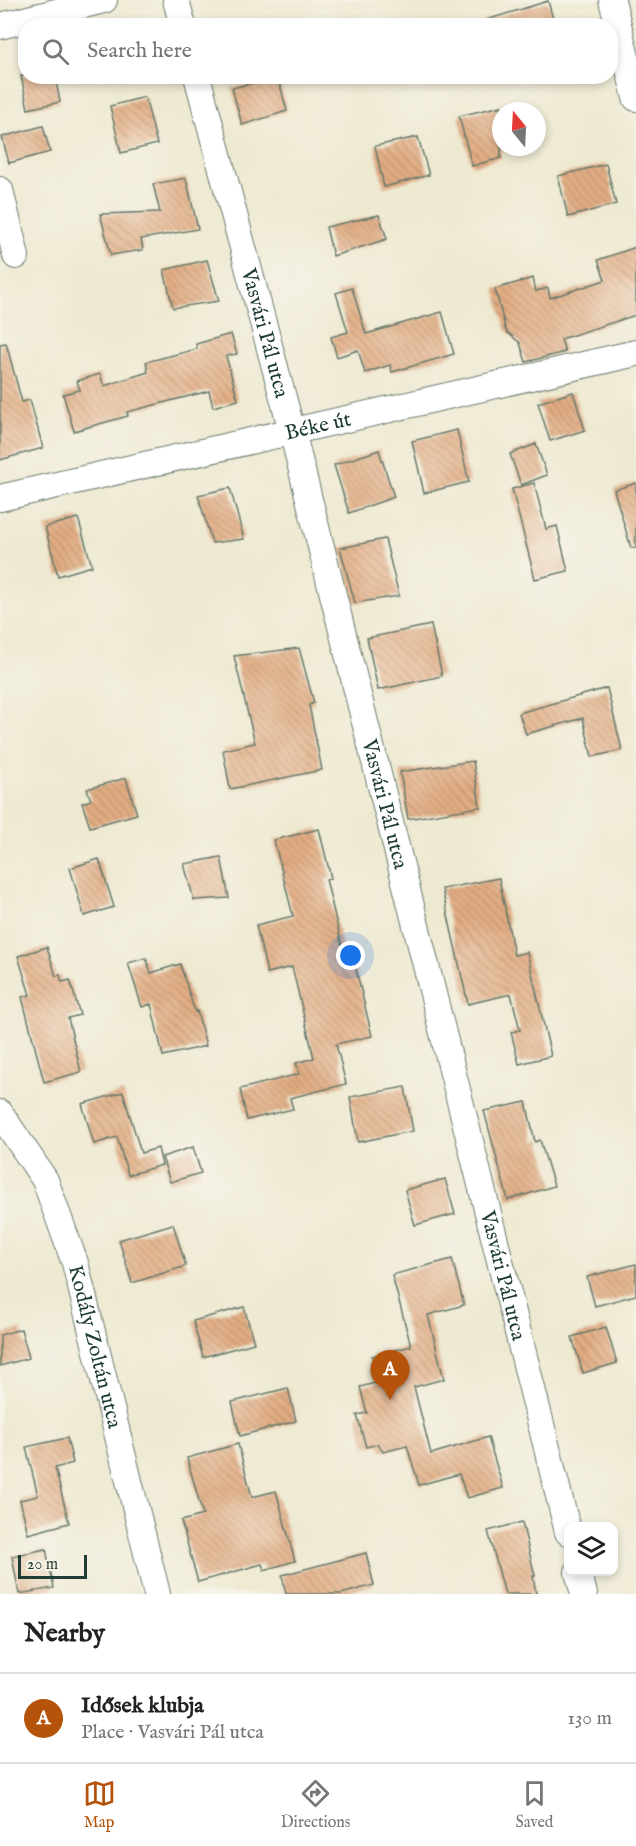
<!DOCTYPE html>
<meta charset="utf-8">
<style>
:root{--surface:#fff;--page:#f6f6f6;--text:#222;--muted:#767676;--line:#e0e0e0;--accent:#b45309}
body{margin:0;font-family:"IM FELL English",serif;background:var(--page);color:var(--text)}
.controls{position:absolute;right:18px;bottom:18px;display:grid;overflow:hidden;border-radius:12px;box-shadow:0 3px 9px #0003}
.controls button{width:54px;height:54px;display:grid;place-items:center;padding:0;border:0;border-bottom:2px solid var(--line);background:var(--surface);color:var(--text);font:30px sans-serif}
.compass{position:absolute;left:492px;top:102px;width:54px;height:54px;border-radius:50%;background:var(--surface);box-shadow:0 3px 9px #0003;rotate:342deg}
.scale{position:absolute;left:18px;bottom:15px;width:69px;box-sizing:border-box;padding-left:6px;border:3px solid #1f3d34;border-top:0;font-size:16px;line-height:21px;white-space:nowrap;color:#1f3d34;-webkit-text-stroke:4px #f7f3e8;paint-order:stroke}
.you{position:absolute;left:351px;top:956px;width:21px;height:21px;margin:-15px;border:4px solid #fff;border-radius:50%;background:#1a73e8;box-shadow:0 0 0 9px #1a73e833}
.badge{display:grid;place-items:center;width:39px;height:39px;border-radius:50%;background:var(--accent);color:#fff;font-size:20px;font-weight:700}
.pin{position:absolute;translate:-50% -50px;filter:drop-shadow(0 2px 3px #0008)}
.pin::after{content:'';position:absolute;top:32px;width:21px;height:18px;background:inherit;clip-path:polygon(0 0,100% 0,50% 100%)}
.list{margin:0;padding:0;list-style:none}
h2{display:flex;justify-content:space-between;align-items:center;height:78px;margin:0;padding:0 24px;font-size:26px}
h2 small{font-size:20px;font-weight:400;color:var(--muted)}
.list li{display:grid;grid-template-columns:39px 1fr auto;gap:18px;align-items:center;box-sizing:border-box;height:90px;padding:0 24px;border-top:2px solid var(--line)}
.list b{display:block;font-size:22px;white-space:nowrap}
.list p{margin:0;font-size:20px;white-space:nowrap;color:var(--muted)}
.list em{font-size:20px;font-style:normal;color:var(--muted)}
.icon{flex:none;width:33px;height:33px;fill:none;stroke:currentColor;stroke-width:2;stroke-linecap:round;stroke-linejoin:round}
.map{position:relative;flex:none;width:636px;height:1594px;overflow:hidden}
.search{position:absolute;background:var(--surface);box-shadow:0 3px 9px #0003;left:18px;right:18px;top:18px;height:66px;display:flex;align-items:center;gap:15px;box-sizing:border-box;padding:0 21px;border-radius:24px;color:var(--muted);font-size:22px}
.sheet{height:168px;background:var(--surface)}
nav{display:flex;justify-content:space-around;align-items:center;box-sizing:border-box;height:84px;border-top:2px solid var(--line);background:var(--surface);font-size:16px;color:var(--muted)}
nav a{display:grid;justify-items:center;gap:3px}
nav .on{color:var(--accent)}
.map>svg:first-child{display:block}
.building{fill:url(#building-back-hatch)}
.lines{fill:none;stroke-linecap:round;stroke-linejoin:round}
.street-casing{stroke:#67796b;stroke-width:28}
.street{stroke:#fff;stroke-width:26}
.labels{text-anchor:middle;stroke-width:4.5;stroke-linejoin:round;paint-order:stroke}
.street-label{font-size:21px;fill:#1f3d34;stroke:#f7f3e8}
</style>
<div class="map">
<svg width="636" height="1594" viewBox="0 0 636 1594">
<defs>
<pattern id="building-back-hatch" width="6" height="6" patternUnits="userSpaceOnUse" patternTransform="scale(1.5)"><rect width="6" height="6" fill="#e3ad83"/><path d="M-1 5l2 2M0 0l6 6M5-1l2 2" fill="none" stroke="#b78e6c"/></pattern>
</defs>
<rect width="100%" height="100%" fill="#f7f3e8"/>
<filter id="ink" filterUnits="userSpaceOnUse"><feTurbulence type="fractalNoise" baseFrequency=".0167" numOctaves="2"/><feDisplacementMap in="SourceGraphic" scale="12" xChannelSelector="R" yChannelSelector="G"/><feConvolveMatrix kernelMatrix="1 2 1 2 8 2 1 2 1" color-interpolation-filters="sRGB"/></filter>
<filter id="wash" filterUnits="userSpaceOnUse"><feTurbulence type="fractalNoise" baseFrequency=".008" numOctaves="4" result="noise"/><feDisplacementMap in="SourceGraphic" scale="24" xChannelSelector="R" yChannelSelector="G"/><feGaussianBlur stdDeviation="1.35" result="paint"/><feColorMatrix in="noise" values="0 0 0 0 0 0 0 0 0 0 0 0 0 0 0 0 0 1.4 0 .05"/><feComposite in="paint" operator="in"/></filter>
<g filter="url(#wash)">
<rect width="100%" height="100%" fill="#eee9d1"/>
<g id="blocks">
<!-- building -->
<path class="building" d="M548,1L555,26H484L483,21Z
M21,76H55L60,102L28,109Z
M278,77L287,111L242,125L232,88Z
M145,97L157,144L121,153L110,106Z
M501,106V158L472,166L459,116Z
M43,126L50,152L9,163L2,137Z
M418,137L429,175L384,187L375,146Z
M606,164L616,204L568,217L558,176Z
M186,178L198,229L141,239L143,250L111,255L100,214L160,212L153,184Z
M379,215L387,239L333,256L326,227Z
M636,247V315L561,339L565,352L526,362L520,343L506,331L495,289L533,278L536,291L548,288L550,298L605,280L598,260Z
M207,260L219,301L173,308L164,270Z
M352,288L366,334L442,312L454,354L392,372L390,365L365,373L358,350L337,357L331,337L348,332L336,293Z
M231,334L237,354L226,356L238,400L213,407L209,391L127,412L128,416L74,431L63,394L80,390L77,381L100,374L104,386L148,372L146,362L197,349L196,344Z
M6,343L22,402L30,400L43,448L0,460V344Z
M573,392L585,430L550,441L538,403Z
M457,430L469,482L424,493L412,441Z
M536,444L547,475L521,485L510,454Z
M379,450L394,497L349,513L334,465Z
M534,483L546,529L557,526L568,571L535,579L512,489Z
M636,483V548H631L614,490Z
M230,488L244,539L212,543L198,495Z
M78,518L92,566L58,576L45,527Z
M385,539L399,596L355,603L340,548Z
M431,625L442,676L378,690L367,638Z
M299,648L314,703L309,705L322,770L230,789L223,750L255,743L234,656Z
M607,688L622,750L592,757L583,718L526,734L519,713Z
M473,761L480,807L408,819L400,772Z
M126,778L137,814L90,827L82,803L91,800L87,789Z
M319,829L331,878L326,879L347,967L355,965L372,1036L336,1044L346,1084L290,1098L293,1109L247,1120L240,1089L299,1074L296,1063L314,1058L292,967L267,973L256,925L293,916L274,840Z
M221,857L229,898L194,900L184,864Z
M99,859L114,907L84,916L70,868Z
M499,878L514,955L527,952L551,1056L519,1064L511,1032L520,1030L511,994L468,1004L442,889Z
M47,947L56,976L60,975L62,982L70,980L80,1015L68,1018L81,1072L44,1082L22,997L30,995L18,956Z
M146,958L151,973L180,964L195,1012L197,1011L206,1046L163,1056L151,1004L142,1007L128,963Z
M405,1087L413,1131L358,1142L350,1097Z
M123,1092L141,1153L158,1148L162,1165L128,1175L117,1137L94,1144L82,1104Z
M526,1102L535,1142L540,1140L554,1186L508,1200L484,1111Z
M193,1147L201,1173L170,1182L162,1157Z
M445,1179L455,1214L415,1225L405,1190Z
M173,1224L186,1266L132,1283L119,1240Z
M452,1259L464,1305L428,1315L444,1379L414,1387L431,1454L488,1437L503,1488L467,1498L459,1474L419,1485L407,1446L383,1452L378,1444L366,1447L357,1415L367,1413L360,1387L379,1382L372,1356L411,1346L392,1275Z
M636,1264V1295L595,1306L587,1277Z
M244,1307L254,1343L203,1357L193,1321Z
M606,1327L617,1363L583,1373L572,1337Z
M21,1329L29,1358L0,1366V1335Z
M288,1388L296,1421L240,1436L232,1402Z
M67,1438L73,1463L55,1468L69,1523L28,1534L20,1500L38,1496L26,1447Z
M238,1444L252,1497L276,1491L295,1561L264,1570L262,1564L198,1582L181,1521L203,1515L187,1458Z
M522,1522L535,1576H533L536,1594H505L488,1531Z
M46,1549L54,1588L19,1594L12,1556Z
M366,1553L374,1585L341,1594H286L282,1575Z"/>
</g>
</g>
<g filter="url(#ink)">
<use href="#blocks" fill-opacity="0" stroke="#67796b" stroke-width="1.5"/>
<g class="lines">
<defs>
<g id="street">
<path d="M176,0L183,26"/>
<path d="M612,0L636,98"/>
<path d="M0,26L104,0"/>
<path id="s1" d="M197,76L292,431L568,1532"/>
<path d="M0,190L16,256"/>
<path id="s2" d="M0,498L636,353"/>
<path id="s3" d="M0,1113L45,1180L75,1263L157,1594"/>
<path d="M578,1572L584,1594"/>
</g>
</defs>
<!-- street casing -->
<use href="#street" class="street-casing"/>
<!-- street -->
<use href="#street" class="street"/>
</g>
</g>
<g class="labels">
<!-- street labels -->
<g class="street-label">
<text dy="7" stroke="none"><textPath href="#s1" startOffset="266">Vasvári Pál utca</textPath></text>
<text dy="7" stroke="none"><textPath href="#s2" startOffset="326">Béke út</textPath></text>
<text dy="7" stroke="none"><textPath href="#s1" startOffset="752">Vasvári Pál utca</textPath></text>
<text dy="7" stroke="none"><textPath href="#s1" startOffset="1238">Vasvári Pál utca</textPath></text>
<text dy="7" stroke="none"><textPath href="#s3" startOffset="255">Kodály Zoltán utca</textPath></text>
</g>
</g>
</svg>
<div class="controls">
<button><svg class="icon" aria-label="layers" viewBox="0 0 24 24"><path d="M12 4l9 5-9 5-9-5zM3 14l9 5 9-5"/></svg></button>
</div>
<svg class="compass" viewBox="-18 -18 36 36"><path d="M0-13l5 13h-10z" fill="#e53935"/><path d="M0 13l5-13h-10z" fill="#767676"/></svg>
<div class="scale">20 m</div>
<div class="you"></div>
<div class="pin badge" style="left:390px;top:1400px">A</div>
<div class="search"><svg class="icon" aria-label="search" viewBox="0 0 24 24"><circle cx="10" cy="10" r="6"/><path d="M15 15l6 6"/></svg>Search here</div>
</div>
<section class="sheet">
<h2>Nearby<small></small></h2>
<ul class="list">
<li><span class="badge">A</span><div><b>Idősek klubja</b><p>Place · Vasvári Pál utca</p></div><em>130 m</em></li>
</ul>
</section>
<nav>
<a class="on"><svg class="icon" aria-label="map" viewBox="0 0 24 24"><path d="M3 6l6-2 6 2 6-2v14l-6 2-6-2-6 2zM9 4v14M15 6v14"/></svg>Map</a>
<a><svg class="icon" aria-label="directions" viewBox="0 0 24 24"><path d="M12 3l9 9-9 9-9-9zM9 14v-3h6M13 9l2 2-2 2"/></svg>Directions</a>
<a><svg class="icon" aria-label="saved" viewBox="0 0 24 24"><path d="M7 4h10v16l-5-4-5 4z"/></svg>Saved</a>
</nav>
